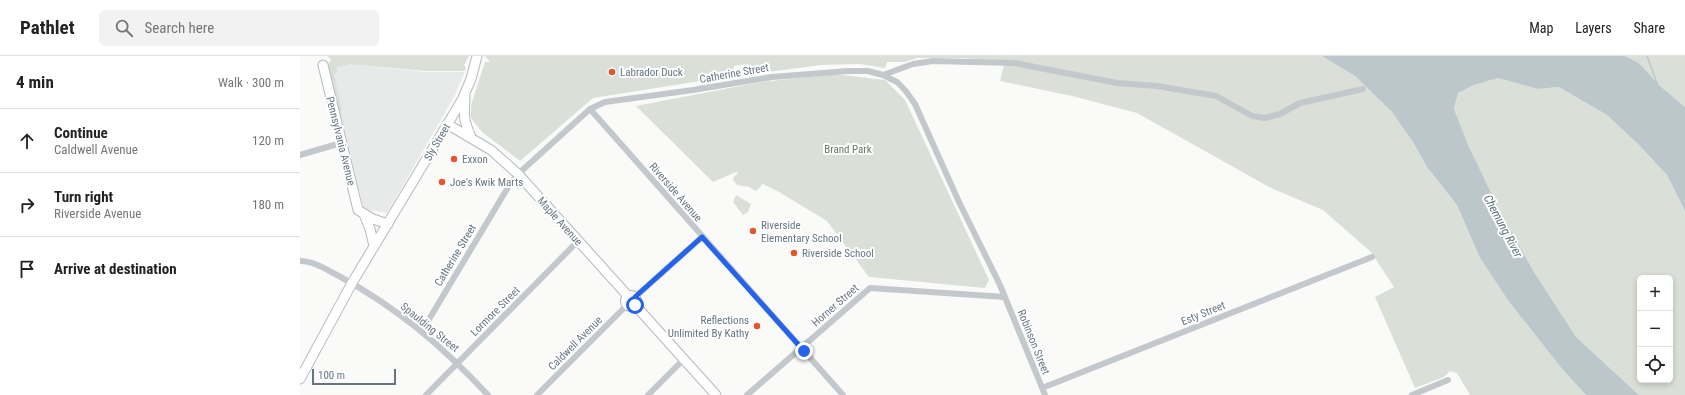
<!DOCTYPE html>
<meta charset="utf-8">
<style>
:root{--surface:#fff;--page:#f2f2f2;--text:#222;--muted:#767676;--line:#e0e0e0}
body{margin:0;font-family:"Roboto Condensed",sans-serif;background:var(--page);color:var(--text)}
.controls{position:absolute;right:12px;bottom:12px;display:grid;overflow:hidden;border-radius:6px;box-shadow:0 2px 6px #0003}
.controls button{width:36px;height:36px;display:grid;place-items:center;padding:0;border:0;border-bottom:1px solid var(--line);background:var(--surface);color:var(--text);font:20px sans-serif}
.scale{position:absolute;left:12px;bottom:10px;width:84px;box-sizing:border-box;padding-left:4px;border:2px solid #657683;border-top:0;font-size:11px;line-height:14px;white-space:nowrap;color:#657683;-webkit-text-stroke:3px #fff;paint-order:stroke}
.stop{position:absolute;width:12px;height:12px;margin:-9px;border:3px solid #2563eb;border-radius:50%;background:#fff}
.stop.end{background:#2563eb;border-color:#fff;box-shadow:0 1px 4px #0008}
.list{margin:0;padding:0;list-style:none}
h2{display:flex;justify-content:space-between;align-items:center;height:52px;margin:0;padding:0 16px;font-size:17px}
h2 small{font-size:13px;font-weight:400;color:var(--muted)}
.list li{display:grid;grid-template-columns:26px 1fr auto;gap:12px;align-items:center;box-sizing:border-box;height:64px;padding:0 16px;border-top:1px solid var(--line)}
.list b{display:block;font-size:15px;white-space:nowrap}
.list p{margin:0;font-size:13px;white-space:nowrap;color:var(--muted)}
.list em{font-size:13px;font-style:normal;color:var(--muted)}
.icon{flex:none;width:22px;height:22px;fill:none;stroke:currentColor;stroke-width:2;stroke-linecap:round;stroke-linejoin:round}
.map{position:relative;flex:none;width:1385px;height:339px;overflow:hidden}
header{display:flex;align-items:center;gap:24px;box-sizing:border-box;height:56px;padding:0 20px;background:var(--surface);border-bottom:1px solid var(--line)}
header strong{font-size:19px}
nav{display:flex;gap:22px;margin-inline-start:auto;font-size:14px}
.search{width:280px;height:36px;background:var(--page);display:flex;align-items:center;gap:10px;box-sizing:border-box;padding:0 14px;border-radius:6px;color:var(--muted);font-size:15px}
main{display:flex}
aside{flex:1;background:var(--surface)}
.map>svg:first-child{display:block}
.built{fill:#e8e9e9}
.green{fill:#dadfd7;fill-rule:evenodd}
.water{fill:#bbc7cb}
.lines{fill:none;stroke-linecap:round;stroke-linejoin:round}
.stream{stroke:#bbc7cb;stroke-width:1.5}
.secondary-casing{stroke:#b3babf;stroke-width:11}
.street{stroke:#c3c8cc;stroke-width:6}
.secondary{stroke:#fff;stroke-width:9}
.route{stroke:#2563eb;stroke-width:5}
.poi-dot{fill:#e4572e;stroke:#fff;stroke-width:1.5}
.labels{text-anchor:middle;stroke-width:4;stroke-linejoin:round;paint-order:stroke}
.poi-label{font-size:11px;fill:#657683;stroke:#fff;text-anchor:start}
.street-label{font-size:11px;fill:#657683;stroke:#fff}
.park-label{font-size:11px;fill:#687a64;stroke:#fff}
.water-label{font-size:12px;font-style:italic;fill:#60757c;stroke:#fff}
</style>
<header>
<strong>Pathlet</strong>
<div class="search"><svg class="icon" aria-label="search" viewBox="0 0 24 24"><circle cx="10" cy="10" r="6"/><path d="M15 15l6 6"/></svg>Search here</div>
<nav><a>Map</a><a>Layers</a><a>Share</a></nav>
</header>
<main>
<aside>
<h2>4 min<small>Walk · 300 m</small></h2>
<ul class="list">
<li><svg class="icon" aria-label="ahead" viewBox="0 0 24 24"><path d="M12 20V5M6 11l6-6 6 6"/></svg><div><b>Continue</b><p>Caldwell Avenue</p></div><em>120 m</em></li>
<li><svg class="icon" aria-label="right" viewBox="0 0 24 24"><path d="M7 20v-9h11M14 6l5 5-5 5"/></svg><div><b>Turn right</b><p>Riverside Avenue</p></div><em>180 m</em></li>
<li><svg class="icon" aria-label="arrive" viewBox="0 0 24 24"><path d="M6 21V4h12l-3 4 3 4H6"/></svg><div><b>Arrive at destination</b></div></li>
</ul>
</aside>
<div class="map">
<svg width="1385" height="339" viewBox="0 0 1385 339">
<rect width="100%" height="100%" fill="#fafaf8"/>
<!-- built -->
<path class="built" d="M58,4L61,9L125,16H165L154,41L87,157L64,153L28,9Z"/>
<!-- green -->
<path class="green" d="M27,0H169L164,9L166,12L165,15H125L50,8L37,11V17L34,18L42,55H39L28,7L31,5L30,2Z
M185,0H1022L1055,20L1092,56L1113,86L1127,111L1157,149L1179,200L1263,314L1286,339H1170L1157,317L1150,315L1144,321L1115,332L1075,241L1094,231L1071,196L1023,154L971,132L837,57L772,40L700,25L705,5L663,2H617L605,6H587L585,12L560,8L521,9L461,17L447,8L434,10L432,20L293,42L220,105L182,76L171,62V49L185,6H190Z
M1325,0H1385V51L1359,29L1339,7Z
M534,18L585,24L605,44L689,224L685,232L569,221L527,165L479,136L461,127L462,129L456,135L449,131L437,129L433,124L434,120L439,117L436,116L413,126L336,50L461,26Z
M1198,22L1238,33L1259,31L1285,46L1307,59L1338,88L1367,119L1385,155V339H1339L1276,281L1234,216L1199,153L1169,91L1154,53L1158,37L1174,29ZM1340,222H1370V324H1340Z
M436,139L451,148L448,156L443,159L433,146Z"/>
<!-- water -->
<path class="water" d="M1022,0H1325L1339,7L1359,29L1385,51V155L1367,119L1338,88L1307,59L1259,31L1238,33L1198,22L1174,29L1158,37L1154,53L1169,91L1199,153L1234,216L1276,281L1339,339H1286L1263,314L1208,244L1179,200L1157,149L1127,111L1113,86L1092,56L1055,20Z"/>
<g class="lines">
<!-- stream -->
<path class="stream" d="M1347,0L1358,30"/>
<defs>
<path id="secondary" d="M23,9L58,154L73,163L88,168
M165,41C164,60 163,63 171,81
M147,68L191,94L218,118L328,240
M64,158L70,173L74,190
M325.5 245a5.5 5.5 0 1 1 11 0a5.5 5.5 0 1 1-11 0Z
M335,249L416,339
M0,323L52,227L162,44L171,23L177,0"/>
</defs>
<!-- secondary casing -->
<use href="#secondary" class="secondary-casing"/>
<!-- street -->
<path class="street" d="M583,19L613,8L633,5L714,7L817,27L857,30L916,40L952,60L965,62L980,58L1000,47L1063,33
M290,53L543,339
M0,99L41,87
M0,205C14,205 27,214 39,220C99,253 141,289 188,339
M335,241L402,181
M122,275L210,128L218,118L290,53L305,46L393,34L472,21L548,15H568L583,19L597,26L605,34L615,48L659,146L700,229L745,339
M742,332L1072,201
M126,339L278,185
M237,339L327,249
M348,339L384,303
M447,339L570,232L705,241
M1112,339L1148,324"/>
<!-- secondary -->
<use href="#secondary" class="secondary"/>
</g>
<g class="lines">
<!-- route -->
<path class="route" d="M335,249L337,246L335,241L402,181L504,295"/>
</g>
<!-- markers -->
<g class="poi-dot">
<circle cx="312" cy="16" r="4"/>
<circle cx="154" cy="103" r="4"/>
<circle cx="142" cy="126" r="4"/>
<circle cx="453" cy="175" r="4"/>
<circle cx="494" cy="197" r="4"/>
<circle cx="457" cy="270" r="4"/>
</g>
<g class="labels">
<!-- poi labels -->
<g class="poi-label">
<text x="320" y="20">Labrador Duck</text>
<text x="162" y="107">Exxon</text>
<text x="150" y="130">Joe's Kwik Marts</text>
<text x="461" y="173">Riverside<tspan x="461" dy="13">Elementary School</tspan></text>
<text x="502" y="201">Riverside School</text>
<text x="449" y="268" text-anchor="end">Reflections<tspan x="449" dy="13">Unlimited By Kathy</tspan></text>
</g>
<!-- street labels -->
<g class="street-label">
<text transform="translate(434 17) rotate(-10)" y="4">Catherine Street</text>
<text transform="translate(41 85) rotate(76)" y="4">Pennsylvania Avenue</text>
<text transform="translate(137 86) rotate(-60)" y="4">Sly Street</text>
<text transform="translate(376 136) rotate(49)" y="4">Riverside Avenue</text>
<text transform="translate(260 165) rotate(48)" y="4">Maple Avenue</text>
<text transform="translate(155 199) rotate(-59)" y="4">Catherine Street</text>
<text transform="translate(535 249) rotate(-41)" y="4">Horner Street</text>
<text transform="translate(195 255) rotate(-45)" y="4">Lormore Street</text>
<text transform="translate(903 257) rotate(-22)" y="4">Esty Street</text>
<text transform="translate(130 271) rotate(39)" y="4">Spaulding Street</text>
<text transform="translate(734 286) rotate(68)" y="4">Robinson Street</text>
<text transform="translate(275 287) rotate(-45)" y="4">Caldwell Avenue</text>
</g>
<!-- park labels -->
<g class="park-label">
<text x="548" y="97">Brand Park</text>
</g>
<!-- water labels -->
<g class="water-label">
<text transform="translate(1203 170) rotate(62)" y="4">Chemung River</text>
</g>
</g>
</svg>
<div class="controls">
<button>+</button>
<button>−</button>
<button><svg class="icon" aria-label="locate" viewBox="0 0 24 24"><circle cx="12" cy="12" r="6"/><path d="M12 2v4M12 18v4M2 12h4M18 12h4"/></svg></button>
</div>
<div class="scale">100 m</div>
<div class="stop" style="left:335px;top:249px"></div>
<div class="stop end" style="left:504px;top:295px"></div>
</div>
</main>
